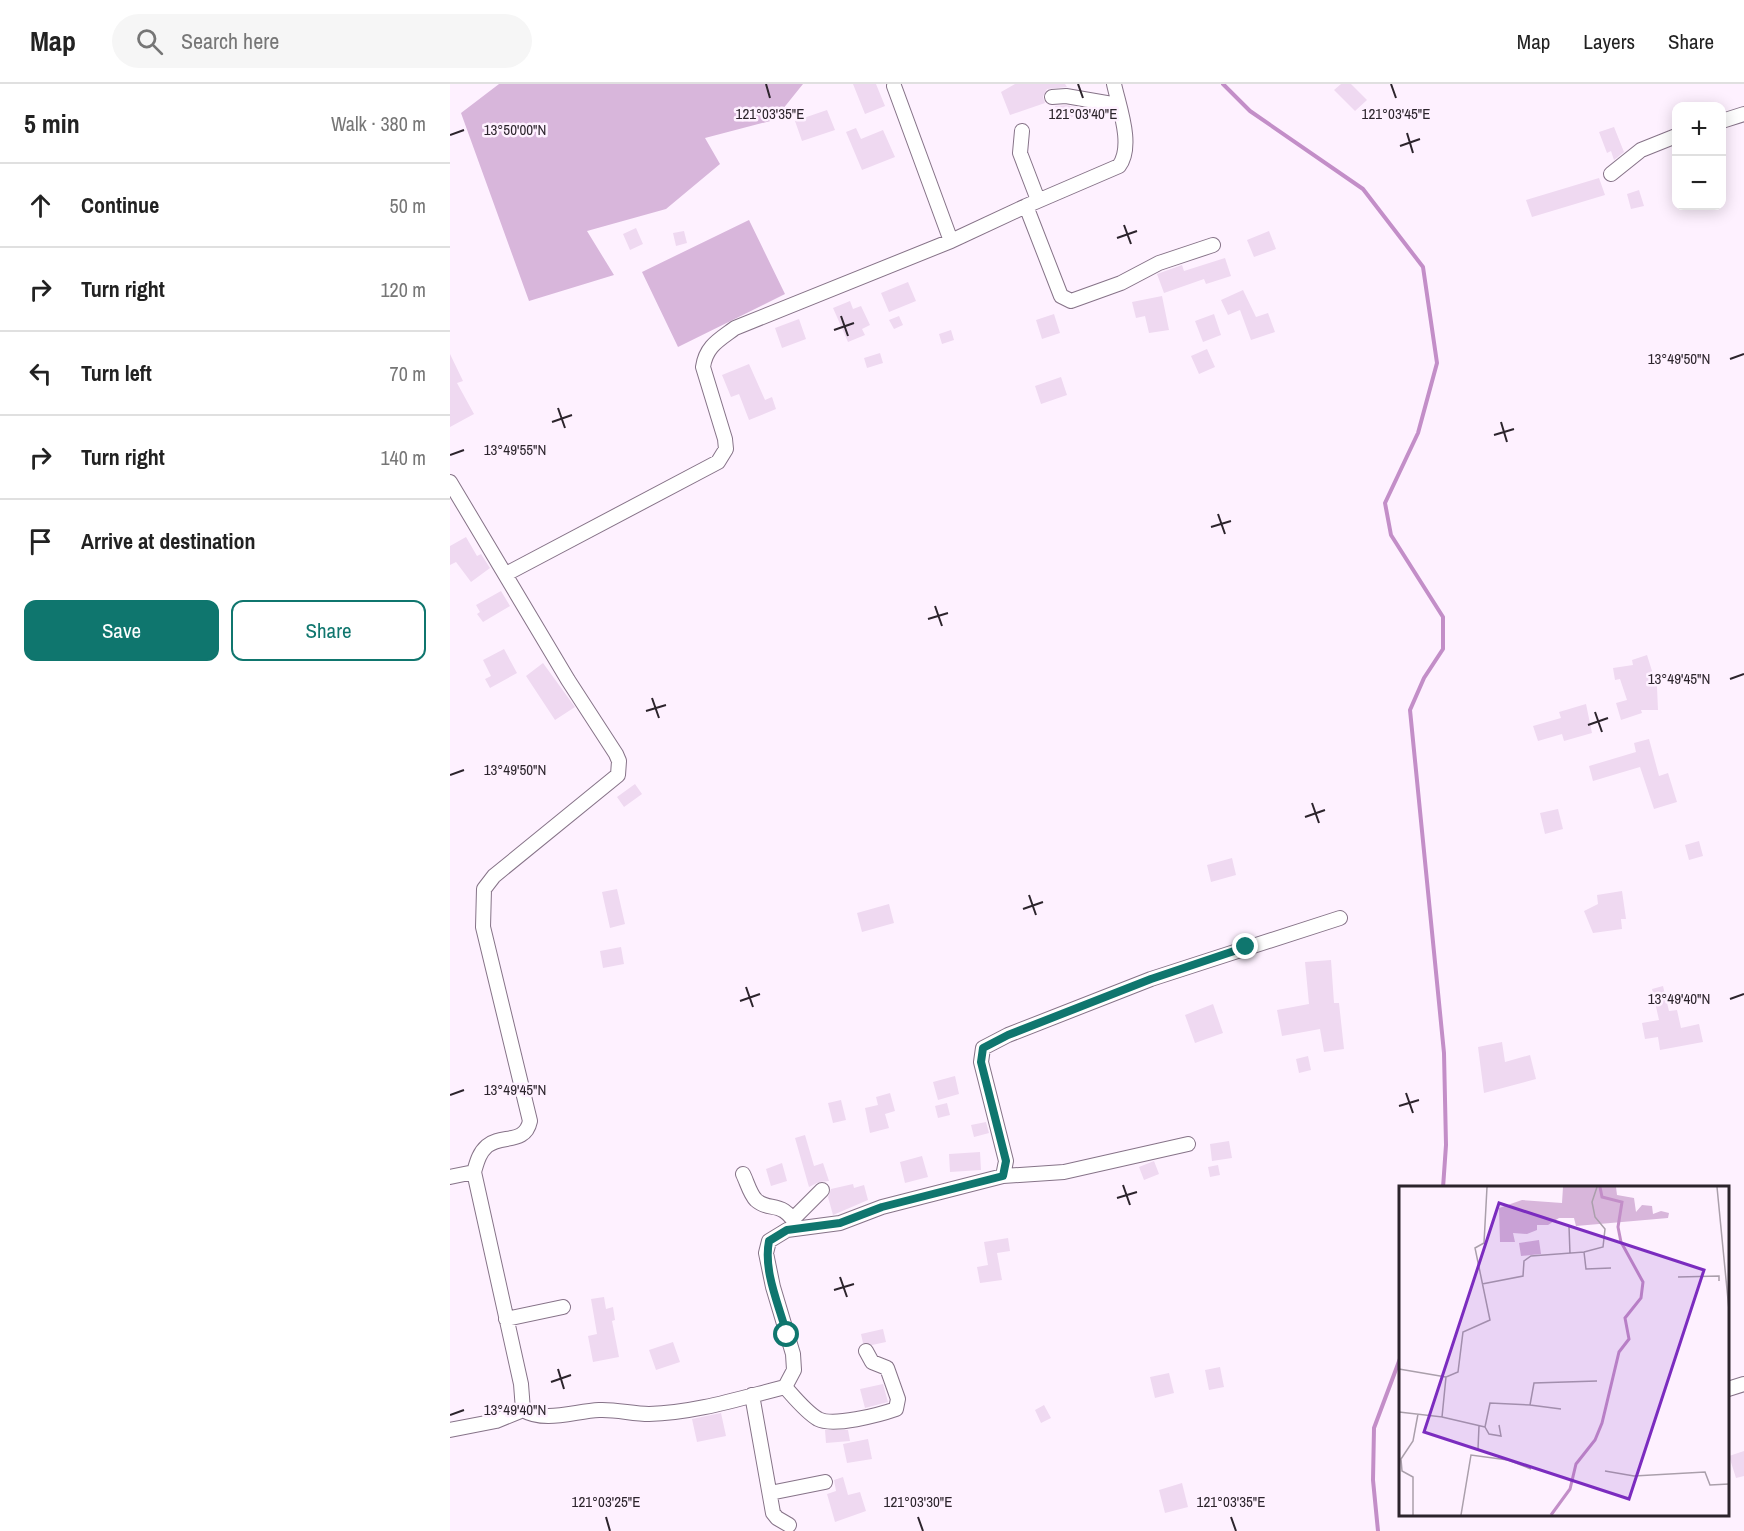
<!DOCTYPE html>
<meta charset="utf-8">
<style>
:root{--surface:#fff;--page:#f6f6f6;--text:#222;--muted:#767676;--line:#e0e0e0;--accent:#0f766e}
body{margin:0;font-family:"Archivo Narrow",sans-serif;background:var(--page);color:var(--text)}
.controls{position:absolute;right:18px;top:18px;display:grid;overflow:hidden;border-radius:12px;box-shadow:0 3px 15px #0003}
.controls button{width:54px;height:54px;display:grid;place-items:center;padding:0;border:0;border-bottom:2px solid var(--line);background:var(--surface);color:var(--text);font:30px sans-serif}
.stop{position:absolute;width:18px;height:18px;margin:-14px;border:4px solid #0f766e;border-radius:50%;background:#fff}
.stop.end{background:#0f766e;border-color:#fff;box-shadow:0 2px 6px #0008}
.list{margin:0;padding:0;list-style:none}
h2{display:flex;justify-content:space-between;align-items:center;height:78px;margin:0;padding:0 24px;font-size:26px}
h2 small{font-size:20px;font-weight:400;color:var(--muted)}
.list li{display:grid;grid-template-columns:39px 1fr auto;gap:18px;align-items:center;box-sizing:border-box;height:84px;padding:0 24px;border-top:2px solid var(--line)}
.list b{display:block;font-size:22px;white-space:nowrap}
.list em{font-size:20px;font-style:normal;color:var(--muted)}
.actions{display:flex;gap:12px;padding:18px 24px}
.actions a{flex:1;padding:14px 0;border:2px solid var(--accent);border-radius:12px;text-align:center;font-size:21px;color:var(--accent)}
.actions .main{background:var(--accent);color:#fff}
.icon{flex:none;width:33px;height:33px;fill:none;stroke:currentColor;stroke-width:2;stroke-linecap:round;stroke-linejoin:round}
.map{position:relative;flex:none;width:1294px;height:1447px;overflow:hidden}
header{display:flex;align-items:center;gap:36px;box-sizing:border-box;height:84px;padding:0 30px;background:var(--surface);border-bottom:2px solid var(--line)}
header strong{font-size:28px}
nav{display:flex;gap:33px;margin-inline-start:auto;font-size:21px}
.search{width:420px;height:54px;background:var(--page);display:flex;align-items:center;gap:15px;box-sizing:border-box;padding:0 21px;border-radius:33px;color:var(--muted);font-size:22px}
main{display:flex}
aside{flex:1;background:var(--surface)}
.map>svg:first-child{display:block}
.green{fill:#d8b6db}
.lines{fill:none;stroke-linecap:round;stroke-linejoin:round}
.stream{stroke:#c38ec8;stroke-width:4}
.building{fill:#efd9f1}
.minor-casing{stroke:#867388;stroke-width:16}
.minor{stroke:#fff;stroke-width:14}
.route{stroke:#0f766e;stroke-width:8}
.ticks{fill:none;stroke:#2c242c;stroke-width:2}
.inset-river{fill:none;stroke:#c38ec8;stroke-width:3}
.inset-road{fill:none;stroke:#aa9fab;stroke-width:1.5}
.view{fill:#7b2cbf;fill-opacity:0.15;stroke:#7b2cbf;stroke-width:3}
.inset-edge{fill:none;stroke:#2c242c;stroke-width:3}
.ticks-label{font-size:15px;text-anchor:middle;fill:#2c242c;stroke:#fef1ff;stroke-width:5;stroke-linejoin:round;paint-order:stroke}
</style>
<header>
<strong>Map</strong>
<div class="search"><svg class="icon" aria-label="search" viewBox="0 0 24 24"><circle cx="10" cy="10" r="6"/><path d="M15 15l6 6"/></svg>Search here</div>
<nav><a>Map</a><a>Layers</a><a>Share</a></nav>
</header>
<main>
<aside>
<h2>5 min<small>Walk · 380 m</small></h2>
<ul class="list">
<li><svg class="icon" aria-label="ahead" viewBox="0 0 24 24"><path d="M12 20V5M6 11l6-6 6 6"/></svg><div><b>Continue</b></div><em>50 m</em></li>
<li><svg class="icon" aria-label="right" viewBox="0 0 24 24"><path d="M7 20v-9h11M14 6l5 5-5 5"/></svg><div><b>Turn right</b></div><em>120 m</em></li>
<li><svg class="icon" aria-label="left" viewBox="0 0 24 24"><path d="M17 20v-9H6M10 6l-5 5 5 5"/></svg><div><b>Turn left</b></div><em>70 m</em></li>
<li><svg class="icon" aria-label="right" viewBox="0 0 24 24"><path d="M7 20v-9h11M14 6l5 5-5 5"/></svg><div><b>Turn right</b></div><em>140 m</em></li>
<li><svg class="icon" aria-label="arrive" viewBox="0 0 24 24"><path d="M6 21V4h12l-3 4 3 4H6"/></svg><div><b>Arrive at destination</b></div></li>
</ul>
<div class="actions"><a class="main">Save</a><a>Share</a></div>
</aside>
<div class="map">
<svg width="1294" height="1447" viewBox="0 0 1294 1447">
<rect width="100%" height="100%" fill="#fef1ff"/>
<!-- green -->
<path class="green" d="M49,0H353L324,36L255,54L270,80L216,125L137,147L164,191L79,217L11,29Z
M299,136L335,210L228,263L192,188Z"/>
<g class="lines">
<!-- stream -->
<path class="stream" d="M773,0L800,27L913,105L973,183L987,279L968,349L935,419L941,451L993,533V565L974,594L960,626L994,969L996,1061L993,1104
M928,1447L923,1396L924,1344L951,1272"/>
</g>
<!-- building -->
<path class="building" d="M403,0H426L435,22L415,30Z
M565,0H615L617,3L597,5L593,13L595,19L560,31L551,8Z
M891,0H901L917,16L905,27L884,6Z
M616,21L626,23L629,30L613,37L605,22Z
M377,26L385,46L352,57L345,37Z
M1164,43L1174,68L1164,76L1161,67L1157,69L1149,48Z
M406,44L411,55L433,46L445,73L412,86L396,48Z
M1149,94L1155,111L1082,133L1076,116Z
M1189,106L1194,122L1181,125L1177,110Z
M186,144L193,160L180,166L173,150Z
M234,147L237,159L226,162L223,149Z
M819,147L826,165L804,173L797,156Z
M775,174L781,192L756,200L754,195L714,209L707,190L732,181L734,187Z
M458,198L466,217L439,228L431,209Z
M793,206L806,233L818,229L825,248L801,256L790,226L778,231L771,216Z
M712,212L719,246L699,249L695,232L686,234L682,218Z
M400,217L403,225L411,222L420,241L412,245L415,251L398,258L383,224Z
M604,230L610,249L592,255L586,236Z
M764,230L771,251L753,258L745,237Z
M449,232L453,241L444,245L439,236Z
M349,235L356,255L332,264L325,244Z
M501,246L504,256L492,260L489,250Z
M757,265L765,283L749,290L741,272Z
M430,269L433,279L417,284L414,274Z
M0,270L13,297L7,299L24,330L0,343Z
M299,280L315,316L322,313L326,325L299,336L289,310L281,313L272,291Z
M611,293L617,311L591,320L585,302Z
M16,453L27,472L31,470L40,484L21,498L6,478L0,481V462Z
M51,507L60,522L33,538L27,530L30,528L26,521Z
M54,565L67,589L40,604L35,595L41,592L33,576Z
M1197,571L1207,603L1208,626H1191L1192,629L1171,636L1166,619L1177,616L1170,595L1165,596L1163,584L1183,581L1182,576Z
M93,579L125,623L105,636L76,592Z
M1136,620L1142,649L1114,657L1112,650L1088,657L1083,642L1111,634L1109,628Z
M1199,655L1209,692L1218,689L1227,718L1204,725L1190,683L1143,697L1139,682L1186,668L1184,659Z
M185,700L192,710L174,723L167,713Z
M1108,725L1113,745L1095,750L1090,729Z
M1249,757L1253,772L1239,776L1235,761Z
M782,774L786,791L761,798L757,781Z
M167,805L175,840L160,844L152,808Z
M1172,807L1176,835H1171L1172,845L1143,849L1134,827L1148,820L1147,811Z
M439,820L444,839L412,848L407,829Z
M171,863L174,880L153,884L150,867Z
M881,876L884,919H889L894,965L874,968L870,945L832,952L827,926L859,920L855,878Z
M1213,902L1219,927L1227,926L1231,944L1249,940L1253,958L1210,966L1208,953L1195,955L1192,939L1209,936L1202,905Z
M763,920L773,949L745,959L735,931Z
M1052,958L1055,978L1080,971L1086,995L1034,1009L1028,963Z
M858,972L861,986L849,989L846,975Z
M505,992L509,1010L488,1016L483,998Z
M440,1009L445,1027L435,1030L439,1044L420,1049L415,1024L428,1021L426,1013Z
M391,1016L396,1036L383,1039L378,1019Z
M497,1019L500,1031L488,1034L485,1022Z
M536,1038L539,1049L524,1053L521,1041Z
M355,1051L364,1082L373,1079L379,1097L369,1098L359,1103L345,1054Z
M779,1057L782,1074L762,1077L760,1060Z
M530,1068L531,1086L500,1088L499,1070Z
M472,1072L478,1093L455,1099L450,1078Z
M704,1077L709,1090L694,1096L689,1083Z
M332,1079L337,1097L321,1102L316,1085Z
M768,1081L770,1091L760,1093L758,1083Z
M403,1100L404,1104L414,1101L418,1116L383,1131L378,1113L381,1105Z
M558,1154L560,1167L547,1169L552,1196L530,1199L527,1183L538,1181L534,1158Z
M154,1213L156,1225L163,1223L165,1236L162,1237L169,1273L143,1278L138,1252L147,1250L141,1215Z
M433,1245L436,1258L422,1261L413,1259L411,1250Z
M223,1258L230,1278L206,1286L199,1266Z
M770,1283L774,1303L759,1306L755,1286Z
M719,1289L724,1309L705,1314L700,1293Z
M433,1300L438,1318L415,1324L410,1305Z
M594,1321L601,1334L591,1339L585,1326Z
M271,1329L276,1352L247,1358L242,1335Z
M375,1346H398L400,1357L376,1359Z
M418,1355L422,1375L397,1379L393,1360Z
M1294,1367V1392L1286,1394L1279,1372Z
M393,1393L398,1411L410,1408L416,1427L385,1438L377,1410L386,1407L384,1396Z
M732,1399L738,1423L715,1429L709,1406Z"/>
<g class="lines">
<defs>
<path id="minor" d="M444,2L501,157
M602,13L616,12L668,21
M1272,37L1294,30
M572,47L570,69L588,116
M1161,90L1191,66L1226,52
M576,122L669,82C684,62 669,23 664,0
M0,398L118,596L166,670L169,677L168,691L44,792L34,805L33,843L80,1037C75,1061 51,1050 37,1062C29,1069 27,1078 24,1088L71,1300L73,1326L46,1337L0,1346
M56,490L268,378L276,365L275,355L253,283C256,262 269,256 285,244L501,157L576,122L611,212L621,217L671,199L709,179L763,161
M293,1090C297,1098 300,1110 306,1116C320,1129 332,1114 348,1144
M553,1092L614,1088L738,1060
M0,1093L24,1088
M343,1135L372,1106
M56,1235L113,1223
M335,1303C344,1313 356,1328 368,1335C383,1343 429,1331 446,1325L448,1315L437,1284L422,1278L416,1267
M1278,1305L1294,1300
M302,1311L323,1429L327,1434L339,1441
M73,1326C95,1339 125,1327 149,1326C165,1325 183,1330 199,1330C245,1329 291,1314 335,1303L344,1286L343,1270L323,1203L316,1169L319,1157L337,1146L390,1139L432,1123L553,1092L556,1077L531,978L533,964L558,951L701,895L890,834
M320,1409L375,1398"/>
</defs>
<!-- minor casing -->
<use href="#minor" class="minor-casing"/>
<!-- minor -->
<use href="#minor" class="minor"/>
</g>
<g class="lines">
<!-- route -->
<path class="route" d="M337,1251C329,1221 313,1187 319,1157L337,1146L390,1139L432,1123L553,1092L556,1077L531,978L533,964L558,951L701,895L796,863"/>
</g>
<!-- ticks -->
<path class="ticks" d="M316,0L320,14M628,0L633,14M941,0L946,14M957,49L963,69M0,51L14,46M950,62L970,55M674,141L681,160M667,154L687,147M391,232L398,252M384,246L404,239M1280,275L1294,270M108,324L115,344M102,338L122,331M1051,338L1057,358M1044,351L1064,345M0,371L14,366M768,430L775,450M761,443L781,437M485,522L492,542M478,535L498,529M1280,595L1294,590M202,614L209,634M196,627L216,621M1145,628L1152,648M1138,641L1158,634M0,691L14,686M862,719L869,739M855,733L875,726M579,811L586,831M573,825L593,818M296,903L303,923M1280,915L1294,910M290,917L310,910M956,1009L963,1029M0,1011L14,1006M949,1022L969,1016M673,1101L680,1121M667,1114L687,1108M390,1193L397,1213M384,1206L404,1200M108,1285L114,1305M101,1298L121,1291M0,1331L14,1326M156,1433L160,1447M468,1433L473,1447M781,1433L786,1447"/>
<!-- overview -->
<g transform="translate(949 1102)">
<rect width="330" height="330" fill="#fef1ff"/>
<path d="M164,1H217L218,9L235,12L237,26L243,19L253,20L254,28L262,25L270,27L269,32L177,40L175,32H160L149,39H138V44L128,48L114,47L116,56H101L100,22L123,14L163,17ZM140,54L142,68L122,70L120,57Z" fill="#d8b6db"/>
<path class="inset-river" d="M152,329L171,303L177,278L196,254L203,237L220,166L230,153L226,132L242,112L244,96L222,56L219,41L223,16L203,11L201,1"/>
<path class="inset-road" d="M318,1L330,124M170,40L171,68M185,66L204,61L206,43L196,31L193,16L198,1M279,91L320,90V95M83,98L124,90L125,75L132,70L185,66L187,83L212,82M0,183L47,191M131,219L162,223M0,226L43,231L47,191L59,186L64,146L91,134L76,62L85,57L88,1M43,231L86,241M86,241L91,217L131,219L135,197L198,195M86,241L90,248L102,250L100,239M79,263L80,240M206,285L235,290L306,286L311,299L330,298M14,329V291L3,285L2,273L14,255L19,228M62,329L72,269L109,274L132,283"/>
<path class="view" d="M100,17L305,84L230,313L25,246Z"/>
<rect width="330" height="330" class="inset-edge"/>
</g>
<g class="ticks-label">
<text x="320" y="35">121°03'35"E</text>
<text x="633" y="35">121°03'40"E</text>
<text x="946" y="35">121°03'45"E</text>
<text x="65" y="51">13°50'00"N</text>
<text x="1229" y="280">13°49'50"N</text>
<text x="65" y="371">13°49'55"N</text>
<text x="1229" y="600">13°49'45"N</text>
<text x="65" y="691">13°49'50"N</text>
<text x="1229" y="920">13°49'40"N</text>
<text x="65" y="1011">13°49'45"N</text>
<text x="65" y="1331">13°49'40"N</text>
<text x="156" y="1423">121°03'25"E</text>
<text x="468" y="1423">121°03'30"E</text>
<text x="781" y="1423">121°03'35"E</text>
</g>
</svg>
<div class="controls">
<button>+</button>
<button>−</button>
</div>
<div class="stop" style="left:337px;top:1251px"></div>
<div class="stop end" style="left:796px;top:863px"></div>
</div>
</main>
